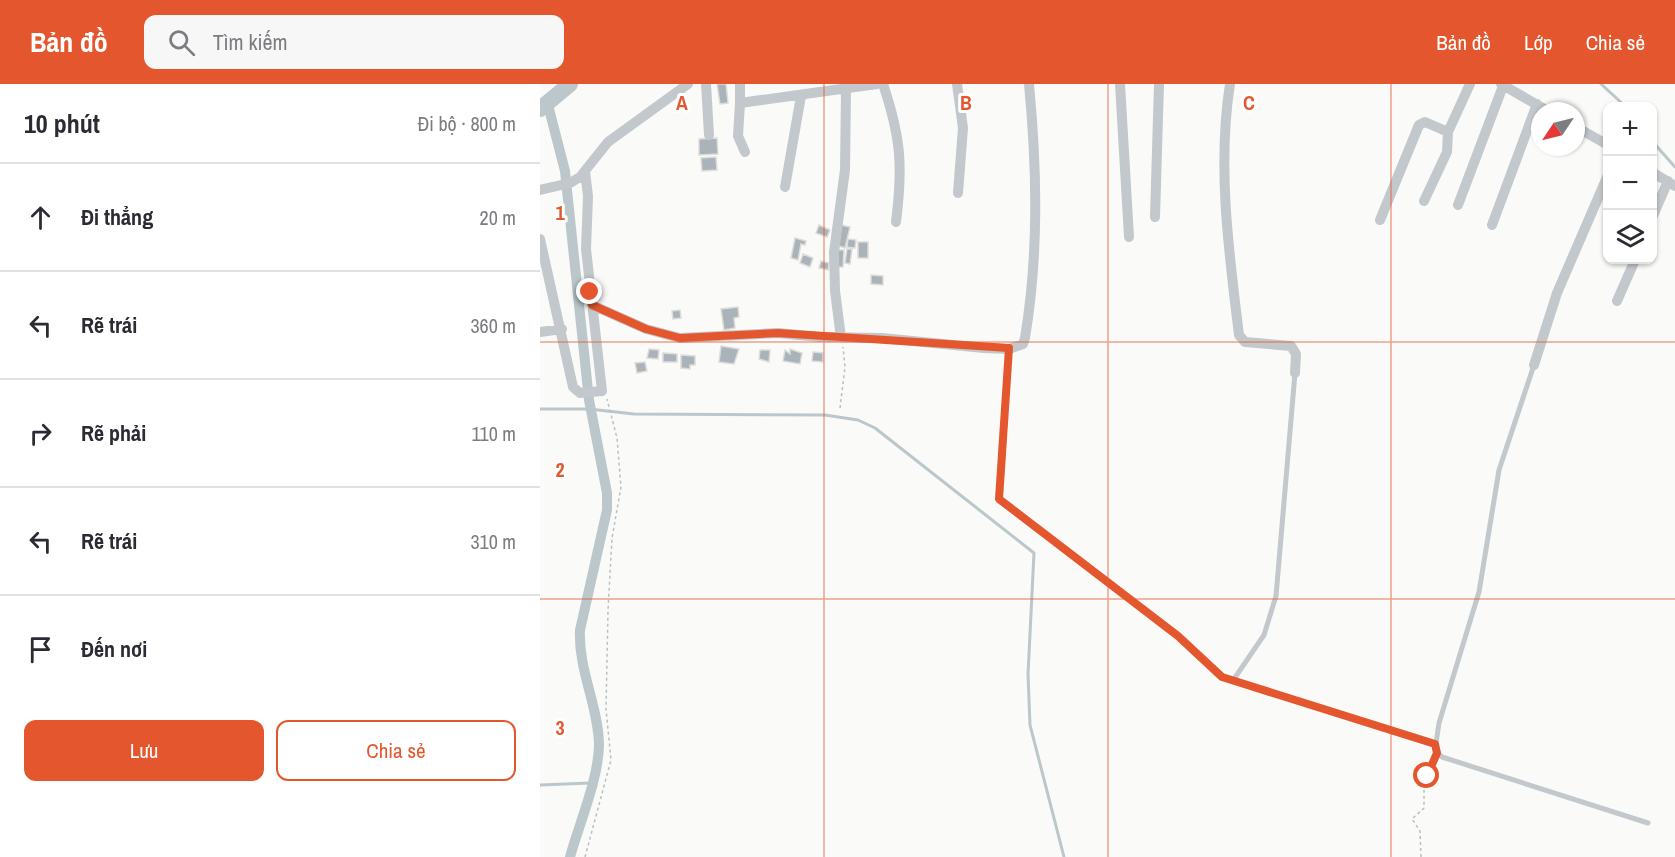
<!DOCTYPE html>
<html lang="vi">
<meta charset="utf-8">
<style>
:root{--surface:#fff;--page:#f7f7f7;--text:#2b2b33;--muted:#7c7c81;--line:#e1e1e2;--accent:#e4572e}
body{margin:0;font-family:"Archivo Narrow",sans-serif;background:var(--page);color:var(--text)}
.controls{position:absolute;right:18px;top:18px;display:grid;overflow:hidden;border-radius:12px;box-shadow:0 2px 4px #0004}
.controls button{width:54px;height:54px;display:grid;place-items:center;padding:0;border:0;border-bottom:2px solid var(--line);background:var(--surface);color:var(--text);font:30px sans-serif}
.compass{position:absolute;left:991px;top:18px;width:54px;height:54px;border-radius:50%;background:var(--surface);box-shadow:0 2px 4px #0004;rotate:235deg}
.stop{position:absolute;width:18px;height:18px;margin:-14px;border:4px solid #e4572e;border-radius:50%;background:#fff}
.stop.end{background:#e4572e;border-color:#fff;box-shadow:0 2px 6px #0008}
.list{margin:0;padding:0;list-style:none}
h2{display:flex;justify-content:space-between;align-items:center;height:78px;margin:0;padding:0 24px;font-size:26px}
h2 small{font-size:20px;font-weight:400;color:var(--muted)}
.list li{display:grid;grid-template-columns:39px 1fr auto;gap:18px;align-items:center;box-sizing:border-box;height:108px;padding:0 24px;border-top:2px solid var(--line)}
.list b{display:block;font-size:22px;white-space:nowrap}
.list em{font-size:20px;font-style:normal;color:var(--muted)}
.actions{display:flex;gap:12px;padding:18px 24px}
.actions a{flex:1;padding:14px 0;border:2px solid var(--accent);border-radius:12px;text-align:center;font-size:21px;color:var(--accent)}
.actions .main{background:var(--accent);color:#fff}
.icon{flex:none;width:33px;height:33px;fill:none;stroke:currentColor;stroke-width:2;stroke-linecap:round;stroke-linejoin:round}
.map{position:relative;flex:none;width:1135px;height:773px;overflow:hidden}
header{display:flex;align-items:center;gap:36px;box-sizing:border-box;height:84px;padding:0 30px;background:var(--accent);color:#fff}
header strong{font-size:28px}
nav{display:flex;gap:33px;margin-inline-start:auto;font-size:21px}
.search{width:420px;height:54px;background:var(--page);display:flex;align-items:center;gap:15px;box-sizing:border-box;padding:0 21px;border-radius:12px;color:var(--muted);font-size:22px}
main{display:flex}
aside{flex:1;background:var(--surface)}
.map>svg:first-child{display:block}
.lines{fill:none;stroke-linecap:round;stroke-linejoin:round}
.stream{stroke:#bbc7cb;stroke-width:3}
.canal{stroke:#bbc7cb;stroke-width:10}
.river{stroke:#bbc7cb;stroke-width:16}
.building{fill:#aab3b9;stroke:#dcdcda;stroke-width:1.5}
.path{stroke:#bbbfc2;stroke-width:1.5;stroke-dasharray:3 3;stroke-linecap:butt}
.service{stroke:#c3c8cc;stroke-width:5}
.minor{stroke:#c3c8cc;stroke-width:10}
.route{stroke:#e4572e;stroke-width:8}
.grid{fill:none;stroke:#e4572e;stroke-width:1.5;stroke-opacity:0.55}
.grid-label{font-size:20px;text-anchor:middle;font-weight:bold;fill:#e4572e;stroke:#fff;stroke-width:6;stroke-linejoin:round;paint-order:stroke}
</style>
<header>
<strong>Bản đồ</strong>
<div class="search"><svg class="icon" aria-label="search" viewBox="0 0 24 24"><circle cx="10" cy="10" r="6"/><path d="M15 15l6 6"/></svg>Tìm kiếm</div>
<nav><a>Bản đồ</a><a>Lớp</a><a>Chia sẻ</a></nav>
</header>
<main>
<aside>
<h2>10 phút<small>Đi bộ · 800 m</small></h2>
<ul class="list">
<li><svg class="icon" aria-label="ahead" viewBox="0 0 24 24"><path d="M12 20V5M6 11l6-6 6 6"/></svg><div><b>Đi thẳng</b></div><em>20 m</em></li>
<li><svg class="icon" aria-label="left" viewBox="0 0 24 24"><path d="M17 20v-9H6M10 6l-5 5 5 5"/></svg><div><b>Rẽ trái</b></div><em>360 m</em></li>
<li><svg class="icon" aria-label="right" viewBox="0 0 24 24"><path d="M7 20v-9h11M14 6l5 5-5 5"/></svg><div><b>Rẽ phải</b></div><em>110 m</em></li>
<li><svg class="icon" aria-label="left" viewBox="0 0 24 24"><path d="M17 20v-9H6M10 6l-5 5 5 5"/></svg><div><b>Rẽ trái</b></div><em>310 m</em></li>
<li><svg class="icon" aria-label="arrive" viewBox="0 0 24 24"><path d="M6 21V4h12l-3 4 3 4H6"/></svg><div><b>Đến nơi</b></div></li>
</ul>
<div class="actions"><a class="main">Lưu</a><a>Chia sẻ</a></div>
</aside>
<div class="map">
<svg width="1135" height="773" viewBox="0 0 1135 773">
<rect width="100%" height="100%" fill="#fafaf8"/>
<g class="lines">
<!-- stream -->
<path class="stream" d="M1061,0L1085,22
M1112,57L1135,83
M0,325H49L94,330L285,331L318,336L335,344L494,469L488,590L490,641L524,773
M0,701L51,699"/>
<!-- canal -->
<path class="canal" d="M8,21L25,87L49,316L67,409V426L40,546C38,585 58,621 59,660C59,694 39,740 30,773"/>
<!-- river -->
<path class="river" d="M0,25L30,0"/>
</g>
<!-- building -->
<path class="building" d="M177,0H186L188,19L180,20Z
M177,54L178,70L159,71V55Z
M176,73L177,86L162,87L161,74Z
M279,141L290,146L287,153L276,149Z
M301,141L310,143L305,164L296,161Z
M255,154L266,157L265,161L261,160L258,176L251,174Z
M308,155L316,156L315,164L307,163Z
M318,158H328V174H318Z
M307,165H312L310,180L305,179Z
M297,166H304L303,183H296Z
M263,170L273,174L270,183L260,179Z
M281,177L289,179L288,186L279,184Z
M331,191L343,192V201L331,200Z
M198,223L199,233L194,234L195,244L184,246L181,225Z
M140,226L141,234L133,235L132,227Z
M181,262L199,265L194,280L179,278Z
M109,265L119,266L118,275L107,274Z
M250,265L262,269L260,280L243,277L245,266L250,270Z
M220,266H230L229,278L219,275Z
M273,268L283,269V278L272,277Z
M123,269L137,270V278H123Z
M141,271L155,272V281H150V285L141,284Z
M105,278L107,287L97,289L95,279Z"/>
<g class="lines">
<!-- path -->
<path class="path" d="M300,324L305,283L303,263
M45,773L71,676L66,625L68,526L72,454L81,403L77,354L67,315
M881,773L880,747L872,735L884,724V697L895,675"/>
<!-- service -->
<path class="service" d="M469,265L462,389L458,411L462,418L649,561L682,593L895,660
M994,281L959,386L939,508L899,639L895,666L902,673L1108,739
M694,595L724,551L736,512L755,289"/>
<!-- minor -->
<path class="minor" d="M166,0L169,51
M200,0V19L337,0
M343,0C361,54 363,82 356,138
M417,0L423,44L418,109
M580,0L589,153
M690,0C677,82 689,169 699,251L705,258L751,262L756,270L755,289
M961,0L1008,27
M200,19L198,52L205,68
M1036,43L1068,61
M1112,88L1135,102
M245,103L261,12
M0,106L30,99L40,93L68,58L148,0
M884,117L907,68L908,48L930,0
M918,121L963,2
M615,133L619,0
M1112,134L1128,97
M840,136L879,41L885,38L908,48
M952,141L997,20
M0,155L33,303L40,309L62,307L46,165L48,112L45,87
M1077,217L1095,176
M52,221L106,245L140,254L238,249L280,253L342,254L444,264L469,265L483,260L485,254C499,169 497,85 489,0
M0,248L22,245
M301,254L295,207L294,168L305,86L306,6
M994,281L1017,209L1068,91"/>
</g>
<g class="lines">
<!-- route -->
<path class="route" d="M50,208L52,221L106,245L140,254L238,249L469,264L459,415L638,552L682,593L895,660L897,669L887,692"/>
</g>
<!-- grid -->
<path class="grid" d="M284,0V773M568,0V773M851,0V773M0,258H1135M0,515H1135"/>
<g class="grid-label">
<text x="142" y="26">A</text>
<text x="426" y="26">B</text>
<text x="709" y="26">C</text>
<text x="20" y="136">1</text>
<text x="20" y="393">2</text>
<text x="20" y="651">3</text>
</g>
</svg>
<div class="controls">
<button>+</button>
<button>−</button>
<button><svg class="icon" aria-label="layers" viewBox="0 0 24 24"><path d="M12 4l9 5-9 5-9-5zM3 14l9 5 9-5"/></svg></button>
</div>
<svg class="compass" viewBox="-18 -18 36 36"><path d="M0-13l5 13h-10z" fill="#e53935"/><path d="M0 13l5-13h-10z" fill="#7c7c81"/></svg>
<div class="stop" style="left:887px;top:692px"></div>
<div class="stop end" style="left:50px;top:208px"></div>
</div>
</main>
